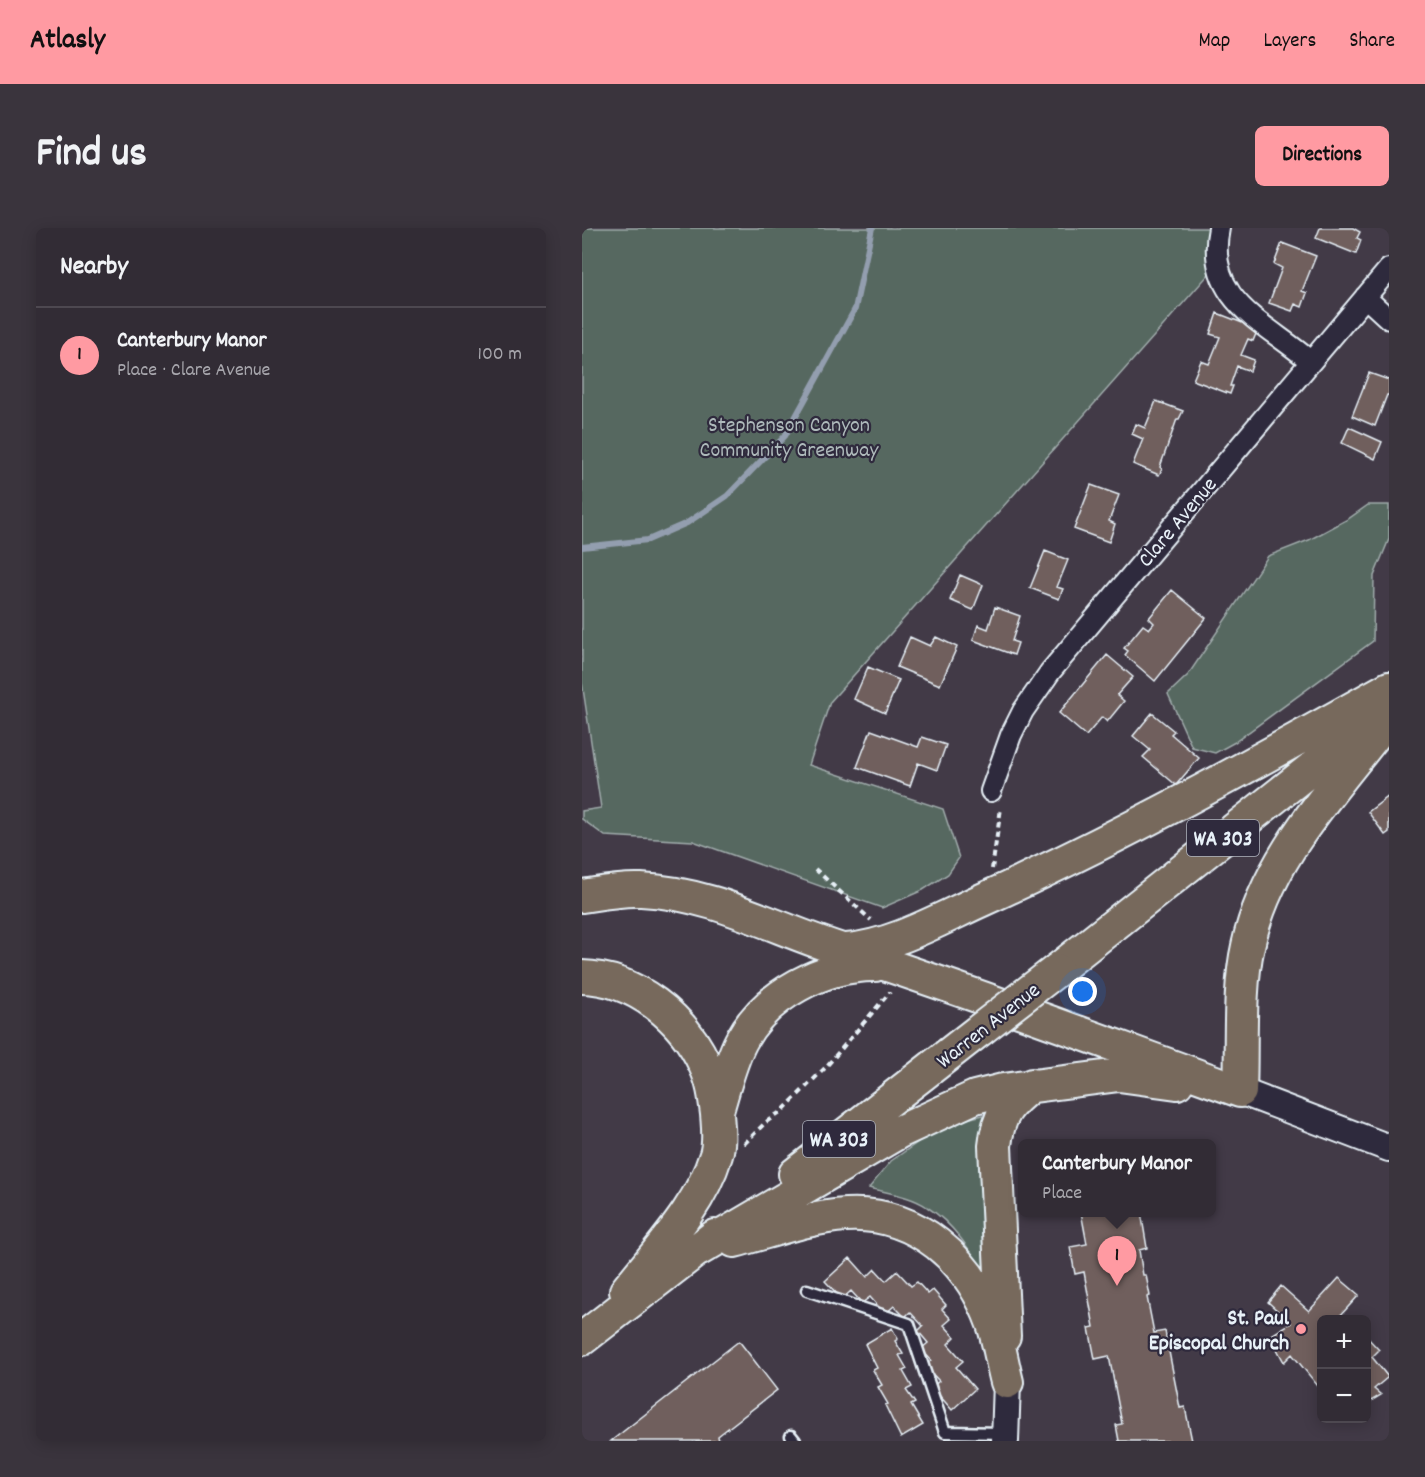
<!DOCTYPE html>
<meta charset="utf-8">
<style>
:root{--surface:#322c35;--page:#3a343d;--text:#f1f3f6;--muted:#a8a7ad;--line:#4d4850;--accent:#ff9aa2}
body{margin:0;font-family:Dekko,sans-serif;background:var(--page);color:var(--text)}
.controls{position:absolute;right:18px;bottom:18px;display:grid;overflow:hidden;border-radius:9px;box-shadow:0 3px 15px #0003}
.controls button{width:54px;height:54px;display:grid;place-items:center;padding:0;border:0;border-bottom:2px solid var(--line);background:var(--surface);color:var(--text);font:30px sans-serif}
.you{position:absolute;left:501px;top:764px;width:21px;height:21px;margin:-15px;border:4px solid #fff;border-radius:50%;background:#1a73e8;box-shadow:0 0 0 9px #1a73e833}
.badge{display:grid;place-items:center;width:39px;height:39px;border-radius:50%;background:var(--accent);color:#111;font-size:20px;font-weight:700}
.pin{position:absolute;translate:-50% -50px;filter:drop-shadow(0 2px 3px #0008)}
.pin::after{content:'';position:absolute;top:32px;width:21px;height:18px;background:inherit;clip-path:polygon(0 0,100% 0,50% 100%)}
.popup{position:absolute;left:436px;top:911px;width:198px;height:78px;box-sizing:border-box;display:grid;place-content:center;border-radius:9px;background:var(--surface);filter:drop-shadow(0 2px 4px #0005);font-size:20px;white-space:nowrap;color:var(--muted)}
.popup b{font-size:22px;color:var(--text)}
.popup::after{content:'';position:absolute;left:50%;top:100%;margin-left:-12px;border:12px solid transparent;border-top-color:var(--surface)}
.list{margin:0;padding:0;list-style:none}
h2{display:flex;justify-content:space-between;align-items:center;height:78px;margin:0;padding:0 24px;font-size:26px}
h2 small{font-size:20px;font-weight:400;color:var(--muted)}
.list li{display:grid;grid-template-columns:39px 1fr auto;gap:18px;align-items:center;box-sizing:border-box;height:96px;padding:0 24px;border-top:2px solid var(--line)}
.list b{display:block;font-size:22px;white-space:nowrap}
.list p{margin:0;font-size:20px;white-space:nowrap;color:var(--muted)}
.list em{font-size:20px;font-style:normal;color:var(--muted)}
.map{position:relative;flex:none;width:807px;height:1213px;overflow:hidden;border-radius:9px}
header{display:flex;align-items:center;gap:36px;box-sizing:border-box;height:84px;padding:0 30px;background:var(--accent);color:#111}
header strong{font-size:28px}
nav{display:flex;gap:33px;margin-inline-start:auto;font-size:21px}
.intro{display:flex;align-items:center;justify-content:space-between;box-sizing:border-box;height:144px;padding:0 36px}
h1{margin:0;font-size:42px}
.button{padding:15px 27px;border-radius:9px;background:var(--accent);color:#111;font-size:21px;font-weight:700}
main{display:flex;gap:36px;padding:0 36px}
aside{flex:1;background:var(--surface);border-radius:9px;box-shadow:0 3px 15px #0003}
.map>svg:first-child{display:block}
.green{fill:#576860;stroke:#a0acac;stroke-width:1.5}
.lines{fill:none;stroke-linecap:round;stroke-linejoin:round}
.stream{stroke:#939eaf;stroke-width:6}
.building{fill:#705f5d;stroke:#e8f1f8;stroke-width:1.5}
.service-casing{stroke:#e8f1f8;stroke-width:15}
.minor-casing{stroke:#e8f1f8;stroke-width:24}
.tertiary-casing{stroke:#e8f1f8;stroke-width:30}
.primary-casing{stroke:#e8f1f8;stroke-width:36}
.path{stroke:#e8f1f8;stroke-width:4;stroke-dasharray:6 4.5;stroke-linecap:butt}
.service{stroke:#2f2a3d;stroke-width:10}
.minor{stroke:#2f2a3d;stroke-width:20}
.tertiary{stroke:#2f2a3d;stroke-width:26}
.primary{stroke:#77695c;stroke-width:32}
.primary-bridge-casing{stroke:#e8f1f8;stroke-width:36;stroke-linecap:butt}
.primary-bridge{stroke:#77695c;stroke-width:32}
.poi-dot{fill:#ff9aa2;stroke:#2f2a3d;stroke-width:2}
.labels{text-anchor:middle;stroke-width:4.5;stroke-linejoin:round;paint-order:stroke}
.shield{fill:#2f2a3d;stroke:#b0b5c0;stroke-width:1.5}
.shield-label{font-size:21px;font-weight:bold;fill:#e8f1f8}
.park-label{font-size:22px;fill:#aebabb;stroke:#2f2a3d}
.street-label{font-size:22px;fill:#e8f1f8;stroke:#2f2a3d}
.poi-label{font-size:22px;font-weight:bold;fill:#e8f1f8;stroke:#2f2a3d;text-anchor:end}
</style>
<header>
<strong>Atlasly</strong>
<nav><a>Map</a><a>Layers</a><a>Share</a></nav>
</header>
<div class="intro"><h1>Find us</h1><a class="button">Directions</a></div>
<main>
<aside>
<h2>Nearby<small></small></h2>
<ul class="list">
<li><span class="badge">1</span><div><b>Canterbury Manor</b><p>Place · Clare Avenue</p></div><em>100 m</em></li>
</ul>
</aside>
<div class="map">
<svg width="807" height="1213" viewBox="0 0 807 1213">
<rect width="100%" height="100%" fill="#423a47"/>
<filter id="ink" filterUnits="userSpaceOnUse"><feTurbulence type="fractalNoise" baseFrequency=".0167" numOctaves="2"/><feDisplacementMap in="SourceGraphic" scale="12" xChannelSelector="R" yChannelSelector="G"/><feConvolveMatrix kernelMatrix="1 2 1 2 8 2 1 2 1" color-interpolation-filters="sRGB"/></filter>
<g filter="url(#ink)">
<!-- green -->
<path class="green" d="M0,0H637L635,37L248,474L227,537L361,581L377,630L366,646L341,662L300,680L111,613L23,608L0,591V583L19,580L0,454Z
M786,277H807V311L792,348L791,413L653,514L633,525L610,519L586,466L606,447L686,328L727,312L766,291Z
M405,886L413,1063C394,1033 377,999 345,979C329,968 306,965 287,960L309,933L361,897Z"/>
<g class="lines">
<!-- stream -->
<path class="stream" d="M0,319L66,312L105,295L145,268L203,208L273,81L290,0"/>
</g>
<!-- building -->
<path class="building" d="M738,0H771L778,4L775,10L779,12L774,26L734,10Z
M700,15L734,28L720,63L725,65L720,79L713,76L710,83L687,75L700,40L692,36Z
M635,85L676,101L671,113L666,111L659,127L672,132L668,143L655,138L648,158H651L648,166L611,152L619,133L627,136L638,109L628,106Z
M787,145L807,152V167H805L793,198L770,188Z
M574,173L601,183L597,191H595L578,239L580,241L577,247L551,236L561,211L550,206L554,196L563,200Z
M767,199L800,214L793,231L760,215Z
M509,257L537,267L527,293L533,296L527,314L492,301Z
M463,323L486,332L475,359L481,361L477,371L448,360Z
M378,347L401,357L391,382L368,372Z
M590,362L624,390L573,453L543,427L546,423L542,420L561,397L567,401L572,395L567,390Z
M413,379L438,388L430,413L436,415L432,427L391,412L396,397L406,401Z
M328,409L348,418L354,409L375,419L358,457L315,439Z
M525,427L551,449L535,467L542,473L525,494L520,489L504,508L477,485Z
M286,439L317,452L303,485L272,471Z
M570,485L592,503L589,506L617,530L594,557L561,529L568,522L551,508Z
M289,502L336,519L340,509L364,517L355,542L336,535L328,558L275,539Z
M807,568V604L803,607L786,584Z
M499,984H559L565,1020L557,1022L561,1047H564L568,1068L565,1069L572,1105L583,1103L598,1180L603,1179L610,1213H537L534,1197L540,1196L527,1128L513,1131L507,1100L512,1099L502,1044L493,1046L488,1019L505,1016Z
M268,1030L285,1049L293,1041L304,1053L315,1043L329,1058L335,1054L346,1066L351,1062L364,1077L360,1081L369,1091L362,1097L373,1109L366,1116L381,1133L374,1139L393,1161L370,1182L350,1159L357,1153L343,1138L349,1132L339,1121L346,1115L336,1103L341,1098L328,1084L323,1089L312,1078L303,1086L288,1069L280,1075L269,1063L260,1071L243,1053Z
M757,1050L777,1067L757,1089L758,1092H740V1163L710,1126L702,1134L688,1108L709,1095L686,1074L699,1058L727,1083Z
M310,1100L316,1111L313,1113L321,1126L317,1127L325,1141L321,1143L330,1159L324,1162L333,1175L329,1177L341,1197L319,1210L303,1177L306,1176L296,1159L300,1157L291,1142L295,1140L283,1116Z
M784,1108L797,1122L790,1129L806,1149L792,1161L799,1167L784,1176Z
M157,1113L195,1162L136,1208L137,1213H29Z"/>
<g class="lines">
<defs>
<path id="service" d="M225,1062L327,1096L363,1204L424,1205
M209,1208L213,1213"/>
<path id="minor" d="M637,0C622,73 683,94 728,133
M783,69L807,91
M409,563L429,507L441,483L468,444L807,41"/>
<path id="tertiary" d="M658,863L807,920
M423,1213L425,1154"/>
<path id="primary" d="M0,668C19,665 39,661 59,662C132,665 195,702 263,723C396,766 527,816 658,863
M264,722C309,719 358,691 400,672C539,609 673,535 807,460
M475,742L807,479
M0,749C53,750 102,790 123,837C131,853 133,870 135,886C136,900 138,914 134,927C118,979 77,1021 44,1063
M658,863C660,818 656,761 666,718C684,633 745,569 797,502
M135,883C142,860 148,834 159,813C184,766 241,737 293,737
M213,946L399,801
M152,1013C187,1004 228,989 264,987C335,983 388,1032 411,1096C417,1114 420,1135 425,1154
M116,1022L317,904L393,869L421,862L537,847L595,855
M422,1108L413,918C416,887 426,875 450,857
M0,1111L133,1008"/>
</defs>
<!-- service casing -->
<use href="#service" class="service-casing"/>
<!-- minor casing -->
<use href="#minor" class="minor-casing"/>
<!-- tertiary casing -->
<use href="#tertiary" class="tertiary-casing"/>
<!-- primary casing -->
<use href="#primary" class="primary-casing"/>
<!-- path -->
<path class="path" d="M233,641L289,692
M410,641L419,580
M162,916L184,894L201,882L243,840L308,764"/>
<!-- service -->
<use href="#service" class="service"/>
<!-- minor -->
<use href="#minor" class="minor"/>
<!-- tertiary -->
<use href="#tertiary" class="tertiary"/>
<!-- primary -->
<use href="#primary" class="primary"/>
<defs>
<path id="primary-bridge" d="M399,801L475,742"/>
</defs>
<!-- primary-bridge casing -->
<use href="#primary-bridge" class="primary-bridge-casing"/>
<!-- primary-bridge -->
<use href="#primary-bridge" class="primary-bridge"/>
</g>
</g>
<!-- markers -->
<circle class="poi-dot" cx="719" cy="1101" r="6"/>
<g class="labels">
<!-- shield labels -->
<g class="shield">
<rect x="605" y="592" width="72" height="36" rx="4.5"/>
<rect x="221" y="893" width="72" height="36" rx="4.5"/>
</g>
<g class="shield-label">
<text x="641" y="617">WA 303</text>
<text x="257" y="918">WA 303</text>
</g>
<!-- park labels -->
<g class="park-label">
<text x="207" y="203">Stephenson Canyon<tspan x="207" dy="25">Community Greenway</tspan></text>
</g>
<!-- street labels -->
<g class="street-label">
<text transform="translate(594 293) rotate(-50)" y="8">Clare Avenue</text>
<text transform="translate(405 796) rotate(-38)" y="8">Warren Avenue</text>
</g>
<!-- poi labels -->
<g class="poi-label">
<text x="707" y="1096">St. Paul<tspan x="707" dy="25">Episcopal Church</tspan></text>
</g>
</g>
</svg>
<div class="controls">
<button>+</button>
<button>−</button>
</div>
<div class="you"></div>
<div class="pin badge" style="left:535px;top:1058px">1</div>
<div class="popup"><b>Canterbury Manor</b>Place</div>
</div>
</main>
